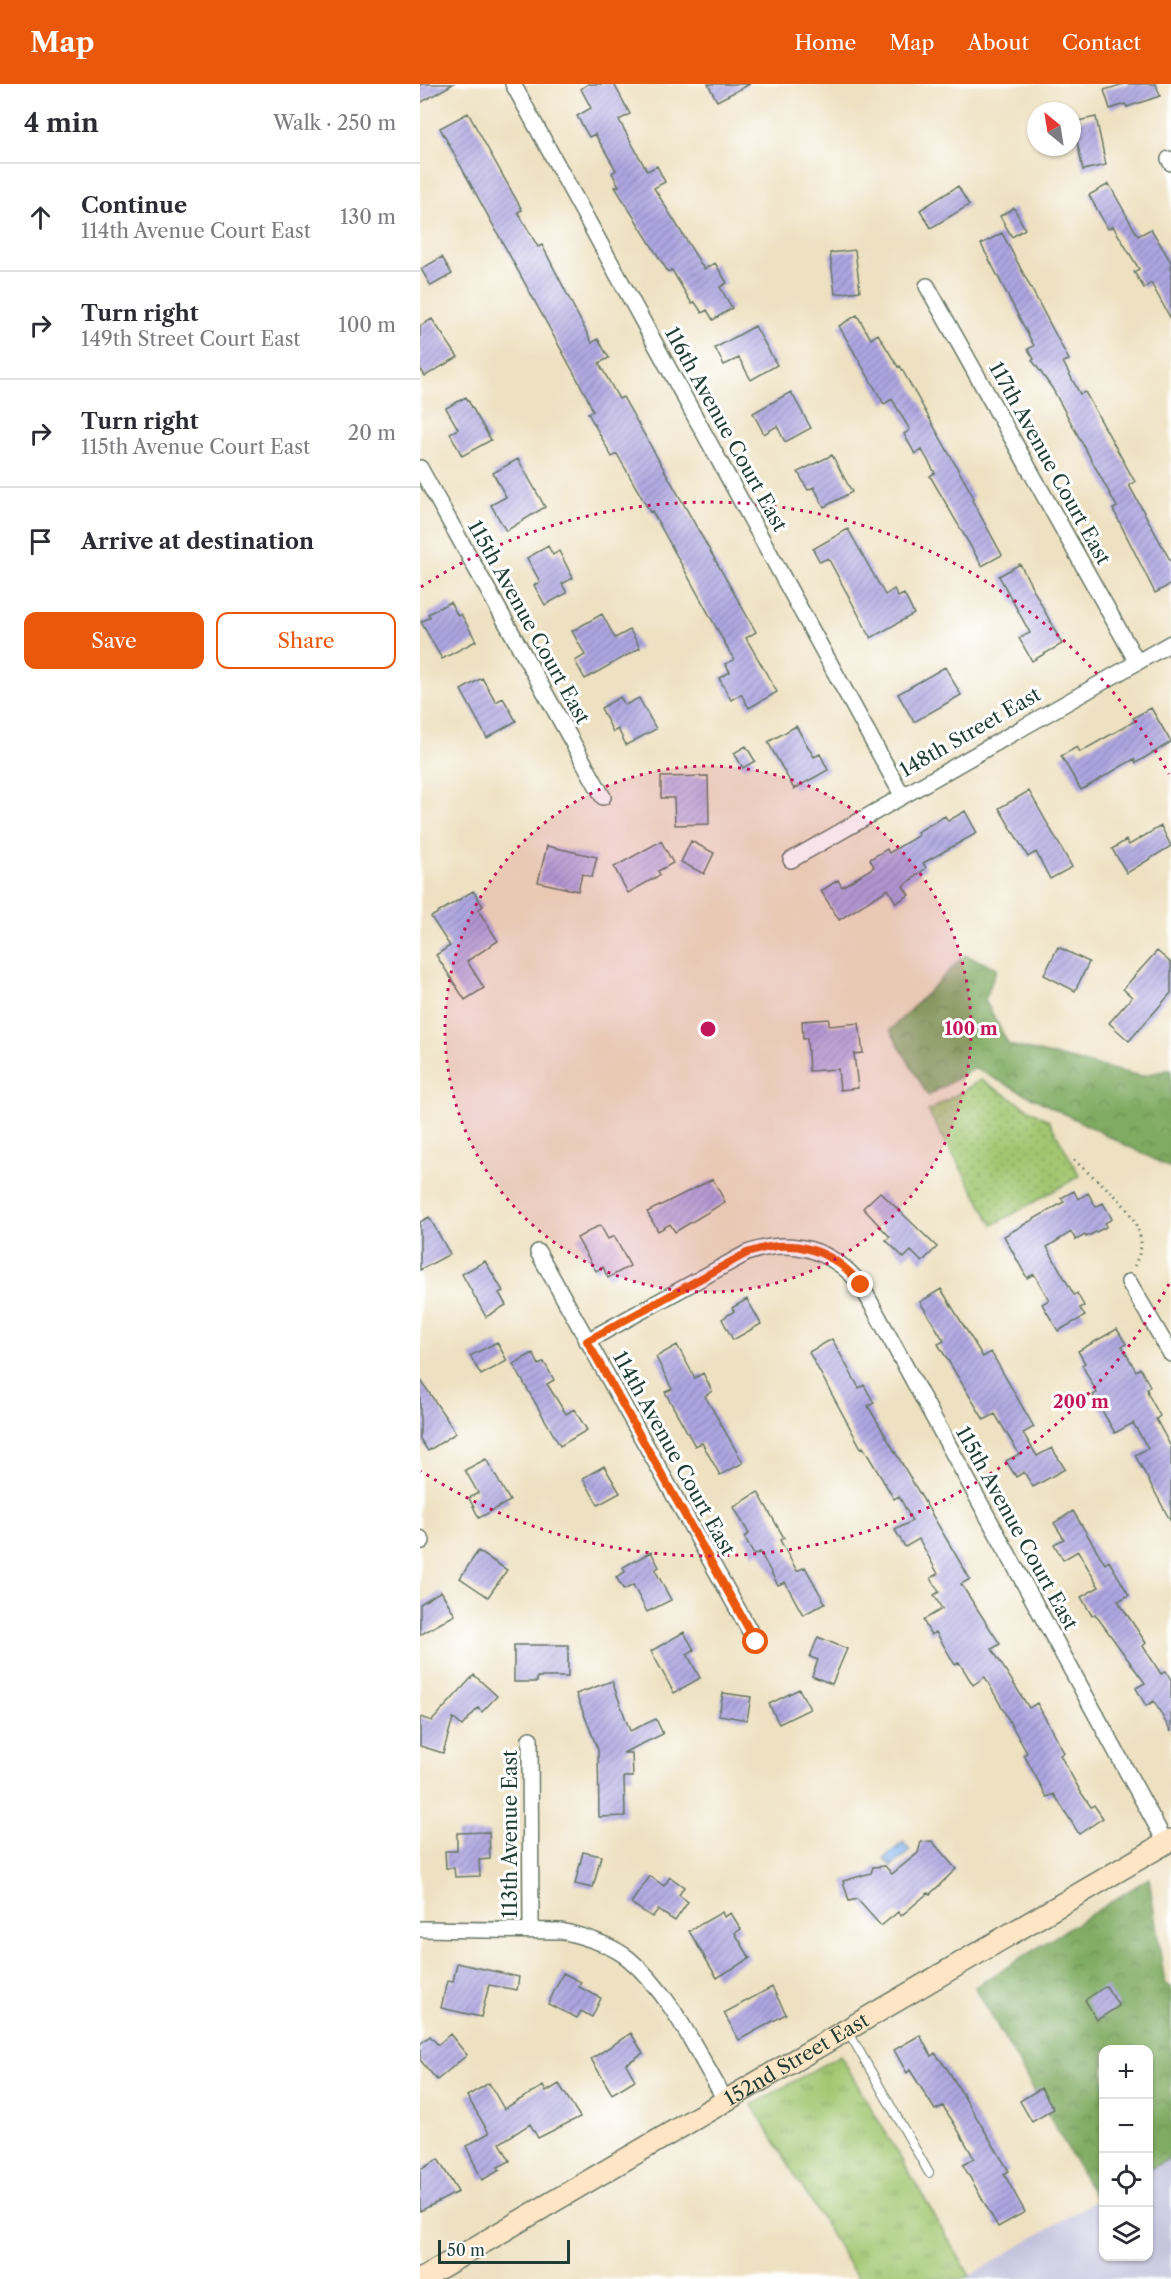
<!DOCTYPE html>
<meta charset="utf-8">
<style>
:root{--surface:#fff;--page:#f7f7f7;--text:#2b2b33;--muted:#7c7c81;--line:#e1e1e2;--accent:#ea580c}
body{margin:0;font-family:"Libre Caslon Text",serif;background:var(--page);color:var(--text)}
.controls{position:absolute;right:18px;bottom:18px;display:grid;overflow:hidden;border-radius:12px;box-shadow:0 2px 4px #0004}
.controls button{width:54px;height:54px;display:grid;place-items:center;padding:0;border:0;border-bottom:2px solid var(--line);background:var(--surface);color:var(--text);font:30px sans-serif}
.compass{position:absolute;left:607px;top:18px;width:54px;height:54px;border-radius:50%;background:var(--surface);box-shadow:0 2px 4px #0004;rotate:330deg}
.scale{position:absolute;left:18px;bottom:15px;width:132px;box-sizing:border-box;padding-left:6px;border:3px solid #1f3d34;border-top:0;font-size:16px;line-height:21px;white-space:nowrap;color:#1f3d34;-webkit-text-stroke:4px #fff;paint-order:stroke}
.stop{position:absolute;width:18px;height:18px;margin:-14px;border:4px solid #ea580c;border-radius:50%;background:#fff}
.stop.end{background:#ea580c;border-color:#fff;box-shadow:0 2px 6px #0008}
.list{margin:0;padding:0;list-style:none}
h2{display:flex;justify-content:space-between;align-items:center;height:78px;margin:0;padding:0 24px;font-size:26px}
h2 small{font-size:20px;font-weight:400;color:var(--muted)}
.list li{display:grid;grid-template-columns:39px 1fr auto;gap:18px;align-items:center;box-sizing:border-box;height:108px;padding:0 24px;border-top:2px solid var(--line)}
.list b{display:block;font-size:22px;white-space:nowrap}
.list p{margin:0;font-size:20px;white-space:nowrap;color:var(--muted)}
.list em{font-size:20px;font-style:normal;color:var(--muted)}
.actions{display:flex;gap:12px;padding:18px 24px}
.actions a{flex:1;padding:14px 0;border:2px solid var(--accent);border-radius:12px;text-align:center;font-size:21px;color:var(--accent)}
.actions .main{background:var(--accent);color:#fff}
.icon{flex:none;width:33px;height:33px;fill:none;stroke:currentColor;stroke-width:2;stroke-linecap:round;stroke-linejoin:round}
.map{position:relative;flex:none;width:751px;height:2195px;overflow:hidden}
header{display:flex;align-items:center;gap:36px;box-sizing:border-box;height:84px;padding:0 30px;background:var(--accent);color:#fff}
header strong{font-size:28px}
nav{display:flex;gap:33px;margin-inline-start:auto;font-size:21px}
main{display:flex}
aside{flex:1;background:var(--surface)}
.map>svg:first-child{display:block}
.industrial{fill:#c2c1dc}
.grass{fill:url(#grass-tufts);stroke:#608252;stroke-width:1.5}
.forest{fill:url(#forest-crowns);stroke:#50744b;stroke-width:1.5}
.park{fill:url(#park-dots);stroke:#608252;stroke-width:1.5}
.water{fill:url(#water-waves);stroke:#4f768f;stroke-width:1.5}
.building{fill:url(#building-hatch)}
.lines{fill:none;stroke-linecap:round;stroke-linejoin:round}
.lane-casing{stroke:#677665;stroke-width:10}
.street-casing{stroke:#677665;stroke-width:18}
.secondary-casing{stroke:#677665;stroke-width:24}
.path{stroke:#677665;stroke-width:3;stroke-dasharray:1.5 4.5;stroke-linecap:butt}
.lane{stroke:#fff;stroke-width:8}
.street{stroke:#fff;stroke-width:15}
.secondary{stroke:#fde5c5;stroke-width:21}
.route{stroke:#ea580c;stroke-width:8}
.ring{fill:none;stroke:#c2185b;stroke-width:3;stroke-dasharray:3 6}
.labels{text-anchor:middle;stroke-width:6;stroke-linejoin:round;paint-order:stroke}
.street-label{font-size:20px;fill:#1f3d34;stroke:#fff}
.centre{fill:#c2185b;stroke:#fff;stroke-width:3}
.ring-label{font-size:18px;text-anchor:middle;font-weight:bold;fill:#c2185b;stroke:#fff;stroke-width:6;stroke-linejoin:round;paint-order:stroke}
</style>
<header>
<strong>Map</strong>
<nav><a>Home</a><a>Map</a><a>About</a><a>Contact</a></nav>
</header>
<main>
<aside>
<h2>4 min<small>Walk · 250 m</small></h2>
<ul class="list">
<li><svg class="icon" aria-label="ahead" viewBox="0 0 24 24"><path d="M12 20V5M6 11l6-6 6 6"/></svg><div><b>Continue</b><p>114th Avenue Court East</p></div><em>130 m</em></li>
<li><svg class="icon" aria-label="right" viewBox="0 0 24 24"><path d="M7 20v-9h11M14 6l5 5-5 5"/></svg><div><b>Turn right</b><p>149th Street Court East</p></div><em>100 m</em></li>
<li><svg class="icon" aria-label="right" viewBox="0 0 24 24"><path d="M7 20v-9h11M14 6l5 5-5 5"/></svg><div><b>Turn right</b><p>115th Avenue Court East</p></div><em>20 m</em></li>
<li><svg class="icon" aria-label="arrive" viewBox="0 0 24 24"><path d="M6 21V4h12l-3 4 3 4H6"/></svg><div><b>Arrive at destination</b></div></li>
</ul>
<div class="actions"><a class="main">Save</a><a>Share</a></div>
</aside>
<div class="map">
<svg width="751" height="2195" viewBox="0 0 751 2195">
<defs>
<pattern id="grass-tufts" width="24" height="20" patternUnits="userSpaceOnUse" patternTransform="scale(1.5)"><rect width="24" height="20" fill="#a1c670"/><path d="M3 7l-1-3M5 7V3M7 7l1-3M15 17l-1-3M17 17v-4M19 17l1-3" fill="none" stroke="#83a25d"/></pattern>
<pattern id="forest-crowns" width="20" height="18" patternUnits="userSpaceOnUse" patternTransform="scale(1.5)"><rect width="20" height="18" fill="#80ab62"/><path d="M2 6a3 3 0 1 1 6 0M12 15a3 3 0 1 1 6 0" fill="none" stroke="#688c52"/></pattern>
<pattern id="park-dots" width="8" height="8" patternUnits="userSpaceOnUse" patternTransform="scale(1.5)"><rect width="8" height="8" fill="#a1c670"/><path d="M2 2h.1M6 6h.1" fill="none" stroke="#83a25d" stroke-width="1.8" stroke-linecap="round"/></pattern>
<pattern id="water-waves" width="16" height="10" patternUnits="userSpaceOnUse" patternTransform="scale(1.5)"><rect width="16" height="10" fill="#7fb0ea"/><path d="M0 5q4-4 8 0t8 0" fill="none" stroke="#6790be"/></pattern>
<pattern id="building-hatch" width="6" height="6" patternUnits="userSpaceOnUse" patternTransform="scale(1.5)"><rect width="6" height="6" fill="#afa6e1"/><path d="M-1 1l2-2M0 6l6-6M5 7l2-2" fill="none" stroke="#8e88b7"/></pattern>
</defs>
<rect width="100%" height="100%" fill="#fff"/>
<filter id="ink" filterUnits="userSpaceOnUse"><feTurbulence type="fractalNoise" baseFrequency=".0167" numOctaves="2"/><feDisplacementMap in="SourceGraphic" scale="12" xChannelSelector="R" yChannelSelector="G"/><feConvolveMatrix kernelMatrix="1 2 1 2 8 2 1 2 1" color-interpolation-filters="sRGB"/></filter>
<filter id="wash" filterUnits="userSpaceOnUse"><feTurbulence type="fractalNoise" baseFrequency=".008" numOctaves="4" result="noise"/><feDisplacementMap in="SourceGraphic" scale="24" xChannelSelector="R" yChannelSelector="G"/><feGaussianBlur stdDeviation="1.35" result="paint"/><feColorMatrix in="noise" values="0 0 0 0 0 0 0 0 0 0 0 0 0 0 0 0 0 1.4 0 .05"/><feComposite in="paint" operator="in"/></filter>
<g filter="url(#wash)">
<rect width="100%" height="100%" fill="#eee1c1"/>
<!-- industrial -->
<path class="industrial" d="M751,2074V2195H544L683,2112L684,2172H728L729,2085Z"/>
<!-- grass -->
<path class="grass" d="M420,1971L550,2192L544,2195H438L332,2021Z"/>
<!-- forest -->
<path class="forest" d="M545,871L577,884L565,916L589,961L721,992L751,985V1084L554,984L508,1012L470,946Z
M729,1794L745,1900L751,1903V2074L729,2085L728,1966H684V2112L677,2116L555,1903Z"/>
<!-- park -->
<path class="park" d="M561,996L629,1037L660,1092L573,1141L508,1027Z"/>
<!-- water -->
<path class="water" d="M483,1758L490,1767L471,1783L464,1774Z"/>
<g id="blocks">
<!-- building -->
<path class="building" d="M0,0H33L0,19Z
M168,0H194L210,30L199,36L227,87L237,82L245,98L234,104L284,185L295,179L307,199L300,203L312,224L293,236L287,226L282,229L275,218L272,220L252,186L248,188L195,103L199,102L192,89L196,86L175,50L169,53L157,32L171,24L161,5Z
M288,0H330L297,17Z
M704,0H736L740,12L707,23L705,20L690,25L684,6Z
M48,29L102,126L98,128L118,163L122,161L172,259L178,255L189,274L179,279L199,315L203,313L336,548L326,554L357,608L329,624L321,610L311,616L299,594L310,588L305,580L314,576L232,427L230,428L197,370L192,373L168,329L173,327L167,313L20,44Z
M676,33L686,81L663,86L653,38Z
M689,100L718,152L731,145L751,178V235L731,199L724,204L714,188L719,185L693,142L688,145L669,111Z
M538,102L549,121L511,144L500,126Z
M594,124L605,145L592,153L580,132Z
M582,149L649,276L643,278L660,310L665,308L715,398L709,401L751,478V500L735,509L693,425L697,423L632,304L612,276L614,275L608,265L614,262L561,160Z
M435,166L440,207L415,210L410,169Z
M22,173L32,190L11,202L1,185Z
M437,231L451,255L458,250L478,283L480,282L554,414L552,416L582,471L562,482L510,392L515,389L502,366L495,370L484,350L490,346L472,315L464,320L419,242Z
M12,235L38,273L5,292L0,284V242Z
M335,242L357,281L331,296L319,274L304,281L295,264Z
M371,308L391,344L365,358L357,342L344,350L333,329Z
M46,313L71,356L42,372L30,349L38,345L26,324Z
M412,371L432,408L404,423L394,403L388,406L378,388Z
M98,375L125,423L86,447L71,421L86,413L73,389Z
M428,445L465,511L474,505L478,513L484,510L494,530L451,554L408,474L400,478L393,465Z
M128,462L133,471L139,467L153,494L142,500L147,509L125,521L114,501L120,498L107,474Z
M600,480L642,560L612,577L599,554L610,549L579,492Z
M30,518L38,532L41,530L56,557L22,575L1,538L10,533L8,530Z
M182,530L195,554L210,546L220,564L165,595L155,577L165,571L152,547Z
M525,583L541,611L494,638L478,610Z
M62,594L76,618L83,614L96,637L67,654L41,606Z
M200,613L205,621L219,614L236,645L206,661L198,645L193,648L181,624Z
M731,624L751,658L716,679L714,675L661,706L641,672L657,663L660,668L715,637L713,634Z
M376,642L394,673L400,670L408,686L374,705L348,658Z
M326,662L335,677L323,684L314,669Z
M288,692L289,740L255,741L254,714H241V693Z
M609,707L652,783L630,795L616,768L608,773L579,724Z
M545,727L557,749L503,779L506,784L483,802L489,811L476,819L468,805L419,836L401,807L418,796L422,803L454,783L450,775L467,765L469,769L499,751L497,748L525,732L528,737Z
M741,742L751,762L707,789L692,765L706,756L709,761Z
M241,757L253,779L238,787L240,791L208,809L194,783Z
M271,757L294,769L284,790L261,778Z
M127,762L177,773L172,793L162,790L158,807L118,798Z
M53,807L63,822L58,826L78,857L47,877L64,904L45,916L16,871L30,862L11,833Z
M638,863L669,878L655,907L624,891Z
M737,867L751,879V909L709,957L689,939L712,913L703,905Z
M409,935V942L439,939L443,969L434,970L438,1004L420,1006L418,985L389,987L387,954L383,955L382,937Z
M293,1095L305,1118L255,1148L250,1140L238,1147L227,1128Z
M654,1107L658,1115L668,1109L676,1123L683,1119L692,1135L685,1139L686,1143L666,1153L665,1151L656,1156L651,1148L627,1163L654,1211L657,1209L664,1222L660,1224L665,1232L638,1247L622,1220L629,1216L614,1190L607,1194L584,1152L644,1118L641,1114Z
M460,1108L517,1163L502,1178L491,1167L484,1174L466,1156L470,1153L443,1124Z
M9,1133L30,1170L0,1186V1138Z
M180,1141L188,1155L194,1152L210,1182L188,1194L183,1183L176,1187L157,1154Z
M65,1177L83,1207L79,1209L86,1221L66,1233L42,1190Z
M521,1205L563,1273L571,1268L614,1343L603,1349L617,1372L632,1364L645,1385L613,1403L604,1388L596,1393L586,1377L599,1370L575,1330L564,1336L518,1260L524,1257L500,1218Z
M327,1215L341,1240L313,1256L302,1235L314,1227L312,1224Z
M697,1245L706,1260L702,1262L716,1287L720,1284L730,1302L727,1304L728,1310L740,1332L736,1335L751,1363V1438L715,1371L728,1364L713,1339L695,1349L673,1311L677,1309L662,1281L665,1279L658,1267Z
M412,1255L439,1304L444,1301L454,1319L448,1322L550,1495L541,1500L580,1560L572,1565L609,1624L617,1619L644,1669L640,1671L662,1710L671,1723L674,1721L683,1734L659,1750L634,1710L627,1713L604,1671L607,1669L565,1593L553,1601L539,1578L535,1581L516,1548L511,1551L503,1536L522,1525L514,1511L519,1508L511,1494L518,1490L499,1455L485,1463L475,1446L492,1437L479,1412L474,1415L443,1363L441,1364L389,1268Z
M77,1258L87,1277L61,1291L50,1272Z
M257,1261L275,1294L283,1289L292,1307L285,1312L323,1379L300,1391L282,1359L275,1362L245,1308L252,1305L236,1273Z
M113,1269L119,1281L124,1278L134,1296L127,1300L146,1330L154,1325L167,1346L140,1362L93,1280Z
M0,1295L36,1349L8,1367L0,1355Z
M66,1375L90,1417L59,1434L49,1414L58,1409L45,1386Z
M184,1382L200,1409L178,1421L163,1394Z
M338,1408L364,1454L360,1456L377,1487L385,1483L405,1519L383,1531L365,1498L358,1501L340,1468L334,1471L324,1453L329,1450L314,1423Z
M653,1427L685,1480L689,1477L709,1511L698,1517L726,1559L723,1562L741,1590L746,1587L751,1596V1648L734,1617L726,1622L716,1604L725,1599L675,1530L672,1532L661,1513L679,1503L658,1467L643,1476L634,1460L644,1455L634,1439Z
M58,1467L87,1486L68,1513L40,1494Z
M231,1468L239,1483L235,1486L251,1516L227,1528L213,1501L204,1506L196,1493L205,1488L203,1483Z
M21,1507L35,1531L0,1551V1520Z
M264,1548L274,1566L267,1570L280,1594L254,1609L231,1567Z
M398,1553L427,1565L412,1600L392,1592L398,1576L390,1573Z
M94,1561H148V1593H117V1598H94Z
M54,1591L77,1612L62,1628L58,1624L42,1642L33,1634L23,1669L0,1662V1633L12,1637Z
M192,1597L210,1647L236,1635L243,1650L203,1669H212L213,1693H204L205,1732L179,1733L178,1666L156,1610Z
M379,1605L390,1625L359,1640L349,1620Z
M303,1609L331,1613L327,1636L299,1631Z
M69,1748L70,1775L59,1776L60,1792L35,1793L34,1784H26L25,1767H37V1749Z
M512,1757L536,1785L510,1810L508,1809L481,1832L478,1828L461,1842L437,1815L429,1817L423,1797L451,1789L453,1783L465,1782L472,1790L498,1769L501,1758Z
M163,1768L181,1772L173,1804L155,1800Z
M230,1792L244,1802L250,1793L264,1803L259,1811L268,1818L255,1837L238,1826L232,1833L211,1819Z
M302,1828L304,1833L311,1829L321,1845L315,1849L330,1874L297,1894L269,1847Z
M37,1879L99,1893L97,1906L69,1901L61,1933L21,1924L27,1897L33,1898Z
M143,1889L161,1898L159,1903L181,1914L172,1933L161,1927L157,1934L128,1920Z
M686,1902L699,1922L677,1936L665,1916Z
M352,1903L366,1930L319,1956L304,1929Z
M211,1949L223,1969L206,1980L215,1996L192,2010L171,1975Z
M30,1950L47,1971L17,1996L0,1976V1960L10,1952L18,1961Z
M500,1951L511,1972L515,1969L528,1986L589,2087L584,2090L605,2128L578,2143L543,2081L554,2074L535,2041L523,2022L515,2026L490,1986L487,1989L474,1966Z
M69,1999L84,2025L123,2002L126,2008L139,2000L160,2033L118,2054L110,2040L80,2059L90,2077L78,2083L80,2086L62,2096L46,2062L69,2049L47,2012Z
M621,2004L634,2025L612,2038L600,2017Z
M18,2075L38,2108L0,2127V2086Z"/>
</g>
</g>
<g filter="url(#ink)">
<use href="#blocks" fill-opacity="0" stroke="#677665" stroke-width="1.5"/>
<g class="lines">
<defs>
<path id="lane" d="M428,1947L509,2089"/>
<path id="street" d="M93,0L482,711
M749,75L751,79
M507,202L717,578
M0,384L183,713
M371,776L751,559
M118,1168L336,1558
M709,1198L751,1270
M167,1257L327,1169C371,1153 412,1165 441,1201L746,1759
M0,1454L2,1457
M110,1655L111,1844
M0,1845L141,1847C163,1852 191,1860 209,1875C252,1911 277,1969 306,2017"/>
<g id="secondary">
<path id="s1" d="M1,2195L751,1756"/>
</g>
</defs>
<!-- lane casing -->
<use href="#lane" class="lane-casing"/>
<!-- street casing -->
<use href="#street" class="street-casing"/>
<!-- secondary casing -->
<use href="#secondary" class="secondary-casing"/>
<!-- path -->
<path class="path" d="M654,1076C679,1100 715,1119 721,1158C722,1166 716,1177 714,1184"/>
<!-- lane -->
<use href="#lane" class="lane"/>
<!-- street -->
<use href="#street" class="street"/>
<!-- secondary -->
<use href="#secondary" class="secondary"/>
</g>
</g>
<g class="lines" filter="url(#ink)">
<!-- route -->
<path class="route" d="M336,1558L167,1257L327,1169C371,1153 412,1164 441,1201"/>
</g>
<!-- distance rings -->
<circle cx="288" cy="945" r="263" fill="#c2185b" fill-opacity=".12"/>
<g class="ring">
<circle cx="288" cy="945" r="263"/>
<path d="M749 1200A527 527 0 0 1 1 1387M1 503A527 527 0 0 1 749 690"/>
</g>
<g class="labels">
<!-- street labels -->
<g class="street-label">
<text transform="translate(306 345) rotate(61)" y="7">116th Avenue Court East</text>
<text transform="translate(630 379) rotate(61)" y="7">117th Avenue Court East</text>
<text transform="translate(109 538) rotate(61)" y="7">115th Avenue Court East</text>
<text transform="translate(550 648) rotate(-30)" y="7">148th Street East</text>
<text transform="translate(254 1369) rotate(61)" y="7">114th Avenue Court East</text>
<text transform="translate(597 1444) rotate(61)" y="7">115th Avenue Court East</text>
<text transform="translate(90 1750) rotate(-90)" y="7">113th Avenue East</text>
<text dy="7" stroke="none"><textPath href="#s1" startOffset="435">152nd Street East</textPath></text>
</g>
</g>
<circle cx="288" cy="945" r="9" class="centre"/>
<g class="ring-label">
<text x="551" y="951">100 m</text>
<text x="661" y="1324">200 m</text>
</g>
</svg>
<div class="controls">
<button>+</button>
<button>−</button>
<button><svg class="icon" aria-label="locate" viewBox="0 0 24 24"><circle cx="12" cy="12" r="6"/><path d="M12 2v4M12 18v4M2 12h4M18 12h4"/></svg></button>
<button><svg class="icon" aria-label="layers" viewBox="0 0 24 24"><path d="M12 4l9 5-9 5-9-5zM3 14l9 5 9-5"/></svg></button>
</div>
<svg class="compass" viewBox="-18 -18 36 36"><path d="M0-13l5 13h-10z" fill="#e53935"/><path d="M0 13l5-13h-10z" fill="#7c7c81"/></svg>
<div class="scale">50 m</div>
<div class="stop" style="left:336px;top:1558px"></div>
<div class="stop end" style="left:441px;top:1201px"></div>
</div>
</main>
